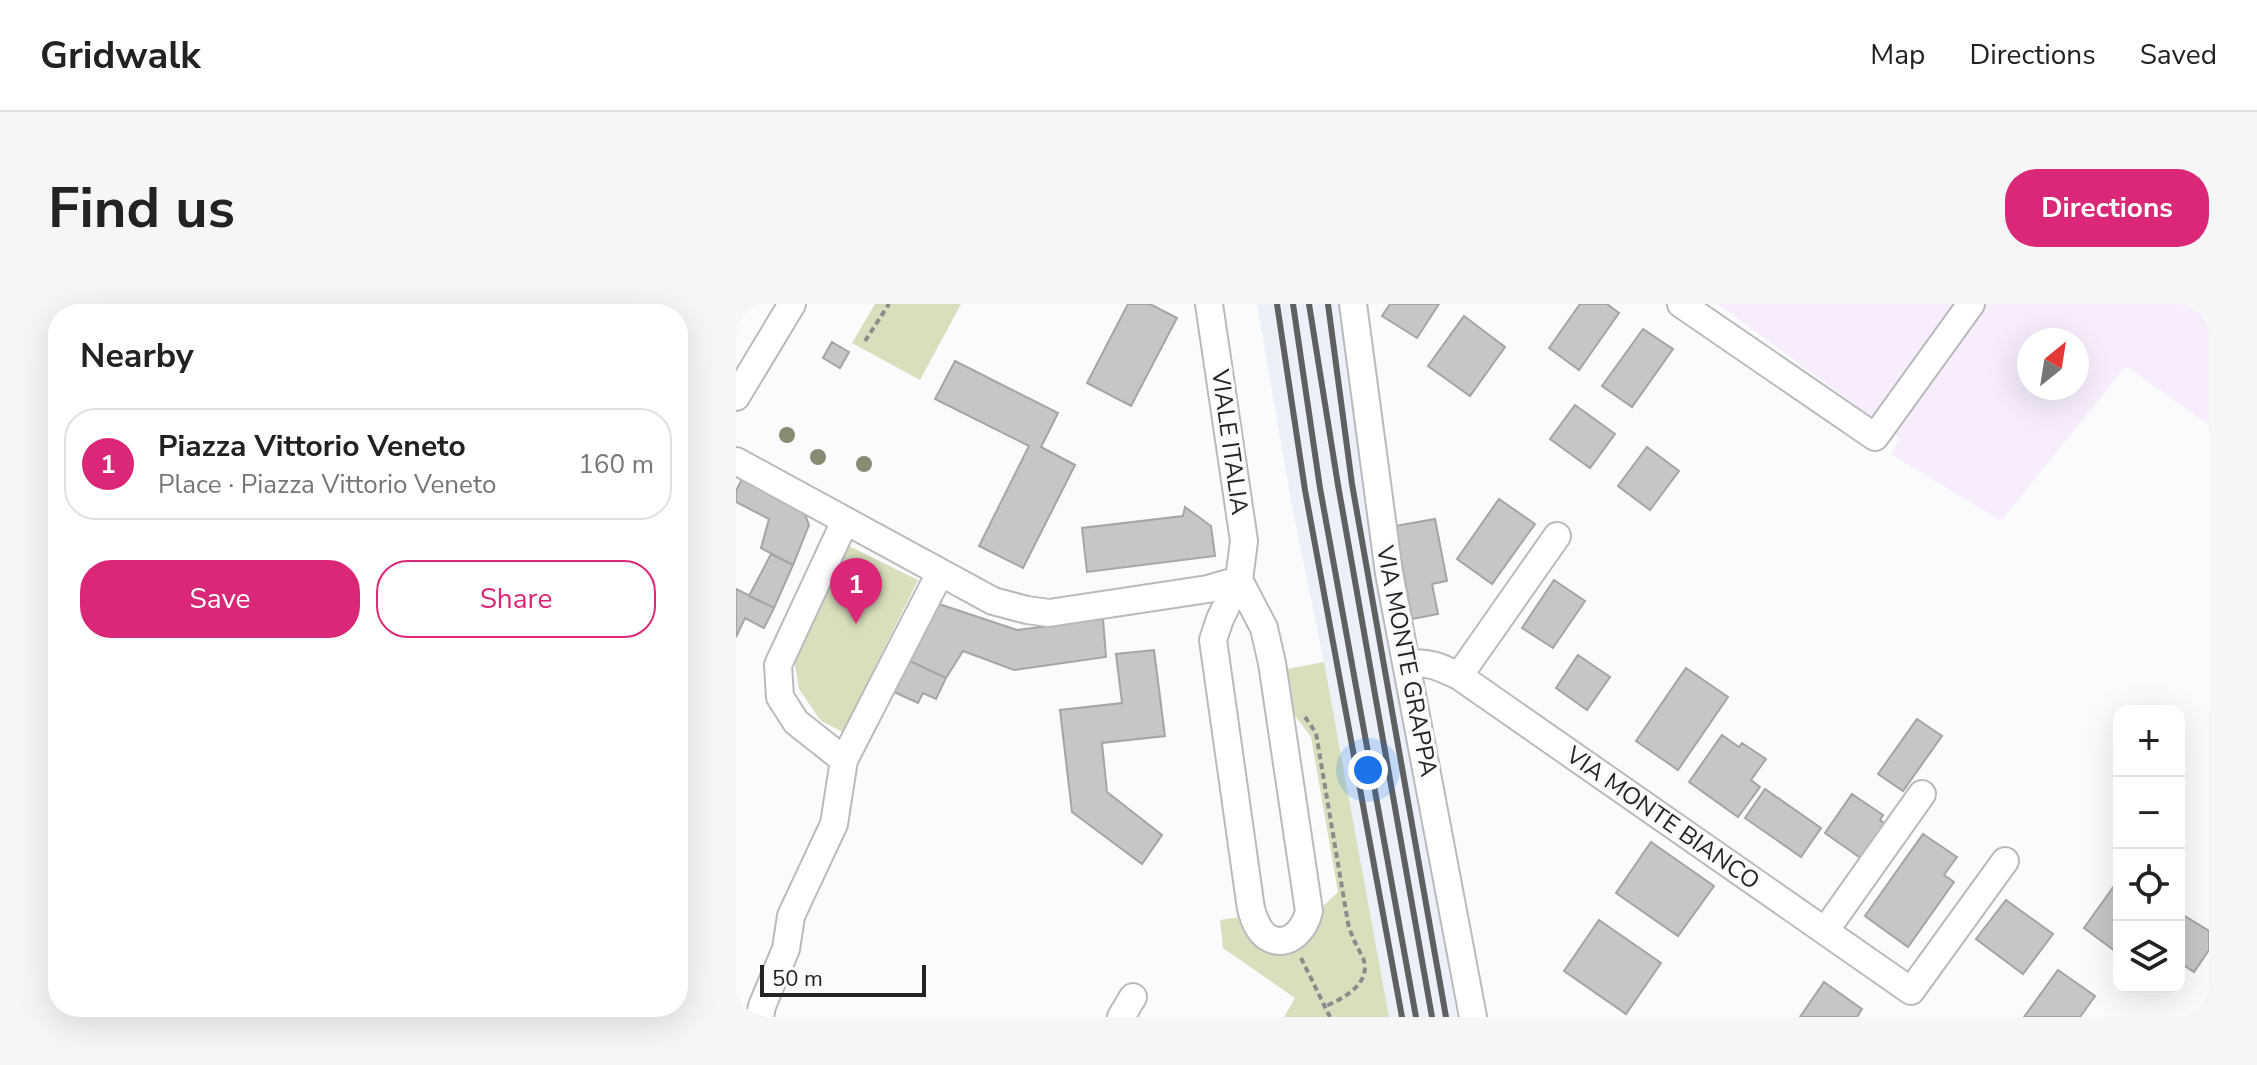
<!DOCTYPE html>
<meta charset="utf-8">
<style>
:root{--surface:#fff;--page:#f6f6f6;--text:#222;--muted:#767676;--line:#e0e0e0;--accent:#db2777}
body{margin:0;font-family:"Nunito Sans",sans-serif;background:var(--page);color:var(--text)}
.controls{position:absolute;right:24px;bottom:24px;display:grid;overflow:hidden;border-radius:16px;box-shadow:0 8px 32px #0002}
.controls button{width:72px;height:72px;display:grid;place-items:center;padding:0;border:0;border-bottom:2px solid var(--line);background:var(--surface);color:var(--text);font:40px sans-serif}
.compass{position:absolute;left:1281px;top:24px;width:72px;height:72px;border-radius:50%;background:var(--surface);box-shadow:0 8px 32px #0002;rotate:30deg}
.scale{position:absolute;left:24px;bottom:20px;width:166px;box-sizing:border-box;padding-left:8px;border:4px solid #232424;border-top:0;font-size:22px;line-height:28px;white-space:nowrap;color:#232424;-webkit-text-stroke:6px #fafbfd;paint-order:stroke}
.you{position:absolute;left:632px;top:466px;width:28px;height:28px;margin:-20px;border:6px solid #fff;border-radius:50%;background:#1a73e8;box-shadow:0 0 0 12px #1a73e833}
.badge{display:grid;place-items:center;width:52px;height:52px;border-radius:50%;background:var(--accent);color:#fff;font-size:26px;font-weight:700}
.pin{position:absolute;translate:-50% -66px;filter:drop-shadow(0 2px 4px #0008)}
.pin::after{content:'';position:absolute;top:42px;width:28px;height:24px;background:inherit;clip-path:polygon(0 0,100% 0,50% 100%)}
.list{margin:0;padding:0;list-style:none}
h2{display:flex;justify-content:space-between;align-items:center;height:104px;margin:0;padding:0 32px;font-size:34px}
h2 small{font-size:26px;font-weight:400;color:var(--muted)}
.list li{display:grid;grid-template-columns:52px 1fr auto;gap:24px;align-items:center;box-sizing:border-box;height:112px;margin:0 16px 16px;padding:0 16px;border:2px solid var(--line);border-radius:32px}
.list b{display:block;font-size:30px;white-space:nowrap}
.list p{margin:0;font-size:26px;white-space:nowrap;color:var(--muted)}
.list em{font-size:26px;font-style:normal;color:var(--muted)}
.actions{display:flex;gap:16px;padding:24px 32px}
.actions a{flex:1;padding:18px 0;border:2px solid var(--accent);border-radius:32px;text-align:center;font-size:28px;color:var(--accent)}
.actions .main{background:var(--accent);color:#fff}
.icon{flex:none;width:44px;height:44px;fill:none;stroke:currentColor;stroke-width:2;stroke-linecap:round;stroke-linejoin:round}
.map{position:relative;flex:none;width:1473px;height:713px;overflow:hidden;border-radius:32px}
header{display:flex;align-items:center;gap:48px;box-sizing:border-box;height:112px;padding:0 40px;background:var(--surface);border-bottom:2px solid var(--line)}
header strong{font-size:38px}
nav{display:flex;gap:44px;margin-inline-start:auto;font-size:28px}
.intro{display:flex;align-items:center;justify-content:space-between;box-sizing:border-box;height:192px;padding:0 48px}
h1{margin:0;font-size:56px}
.button{padding:20px 36px;border-radius:32px;background:var(--accent);color:#fff;font-size:28px;font-weight:700}
main{display:flex;gap:48px;padding:0 48px}
aside{flex:1;background:var(--surface);border-radius:32px;box-shadow:0 8px 32px #0002}
.map>svg:first-child{display:block}
.built{fill:#ebf0f9}
.industrial{fill:#f7edfd;fill-rule:evenodd}
.green{fill:#d8dfbc}
.building{fill:#c6c5c7;stroke:#a5a4a6;stroke-width:2}
.lines{fill:none;stroke-linecap:round;stroke-linejoin:round}
.minor-casing{stroke:#b9babc;stroke-width:30}
.path{stroke:#8a8b8c;stroke-width:4;stroke-dasharray:6 4;stroke-linecap:butt}
.minor{stroke:#fff;stroke-width:26}
.rail{stroke:#5f6061;stroke-width:6}
.tree{fill:#888b72}
.labels{text-anchor:middle;stroke-width:7;stroke-linejoin:round;paint-order:stroke}
.street-label{font-size:24px;fill:#232424;stroke:#fafbfd}
</style>
<header>
<strong>Gridwalk</strong>
<nav><a>Map</a><a>Directions</a><a>Saved</a></nav>
</header>
<div class="intro"><h1>Find us</h1><a class="button">Directions</a></div>
<main>
<aside>
<h2>Nearby<small></small></h2>
<ul class="list">
<li><span class="badge">1</span><div><b>Piazza Vittorio Veneto</b><p>Place · Piazza Vittorio Veneto</p></div><em>160 m</em></li>
</ul>
<div class="actions"><a class="main">Save</a><a>Share</a></div>
</aside>
<div class="map">
<svg width="1473" height="713" viewBox="0 0 1473 713">
<rect width="100%" height="100%" fill="#fafbfd"/>
<!-- built -->
<path class="built" d="M521,0H603L635,233L721,713H653L588,358L556,202Z"/>
<!-- industrial -->
<path class="industrial" d="M982,0H1473V121L1390,62L1265,217L1155,150L1164,134ZM1293,36H1341V84H1293Z"/>
<!-- green -->
<path class="green" d="M139,0H225L184,76L116,39Z
M111,241L182,276L107,428L85,417L63,385L57,350Z
M588,358L653,713H548L559,694L487,644L484,616L504,613L528,645L582,607L602,588L575,433L545,393L541,367Z"/>
<!-- building -->
<path class="building" d="M392,0H414L441,14L395,102L351,79Z
M654,0H703L681,34L646,12Z
M844,0H871L883,9L843,66L813,44Z
M728,12L769,43L734,92L692,62Z
M907,25L937,45L896,103L866,82Z
M96,38L113,48L104,64L87,54Z
M219,57L322,109L305,143L339,161L287,264L243,242L293,142L199,95Z
M839,101L879,130L854,164L814,135Z
M911,143L943,167L914,206L882,182Z
M7,173L65,200L73,221L57,261L25,244L33,215L0,198V187Z
M763,195L799,220L756,280L721,255Z
M449,203L475,222L479,252L351,268L346,224L447,212Z
M699,215L711,277L696,280L702,310L676,315L659,222Z
M35,250L57,261L38,304L13,292Z
M818,276L849,297L817,344L786,324Z
M0,285L38,304L28,324L9,314L0,333Z
M203,300L281,326L367,315L370,353L278,366L227,347L210,374L174,357Z
M418,346L429,432L366,439L371,488L426,531L406,560L336,508L324,406L386,399L380,350Z
M842,351L874,373L851,406L820,384Z
M174,357L210,374L200,395L187,389L182,399L158,388Z
M950,364L992,393L942,466L900,437Z
M1181,415L1206,432L1167,487L1142,470Z
M986,431L1003,443L1006,439L1030,455L1015,476L1024,483L1002,513L953,478Z
M1029,485L1085,524L1065,553L1009,514Z
M1116,490L1147,511L1144,516L1153,523L1129,557L1089,529Z
M1187,530L1221,553L1208,571L1218,578L1172,643L1129,612Z
M915,538L978,582L942,632L880,589Z
M1383,575V650L1348,624Z
M1270,596L1317,630L1287,670L1240,635Z
M1444,609L1473,627V646L1458,668L1443,658Z
M863,616L925,659L890,710L828,667Z
M1322,666L1359,692L1344,713H1288Z
M1088,678L1126,705L1121,713H1064Z"/>
<g class="lines">
<defs>
<path id="minor" d="M473,0L508,237L503,276L484,315L477,336L515,605C518,615 522,627 531,633C552,646 569,625 573,607L536,359L528,324L503,276
M617,0L653,269L737,713
M945,0L1139,133L1235,0
M0,93L56,0
M0,157L257,297L291,306L313,309L472,285L503,276
M671,360C692,357 704,363 723,372L1175,687L1269,557
M723,372L821,232
M108,456L60,418L44,393L42,361L109,217
M1089,627L1186,490
M24,713L26,702L50,645L55,612L98,520L108,456L204,269
M385,713L397,693"/>
</defs>
<!-- minor casing -->
<use href="#minor" class="minor-casing"/>
<!-- path -->
<path class="path" d="M129,37L153,0
M569,413L580,429L612,619C615,632 621,642 627,654C637,679 606,696 587,703
M565,654L594,713"/>
<!-- minor -->
<use href="#minor" class="minor"/>
<!-- rail -->
<path class="rail" d="M541,0L569,186L666,713
M557,0L584,184L680,713
M573,0L602,181L696,713
M592,0L616,180L710,713"/>
</g>
<!-- trees -->
<g class="tree">
<circle cx="51" cy="131" r="8"/>
<circle cx="82" cy="153" r="8"/>
<circle cx="128" cy="160" r="8"/>
</g>
<g class="labels">
<!-- street labels -->
<g class="street-label">
<text transform="translate(494 138) rotate(82)" y="8">VIALE ITALIA</text>
<text transform="translate(671 357) rotate(79)" y="8">VIA MONTE GRAPPA</text>
<text transform="translate(927 514) rotate(35)" y="8">VIA MONTE BIANCO</text>
</g>
</g>
</svg>
<div class="controls">
<button>+</button>
<button>−</button>
<button><svg class="icon" aria-label="locate" viewBox="0 0 24 24"><circle cx="12" cy="12" r="6"/><path d="M12 2v4M12 18v4M2 12h4M18 12h4"/></svg></button>
<button><svg class="icon" aria-label="layers" viewBox="0 0 24 24"><path d="M12 4l9 5-9 5-9-5zM3 14l9 5 9-5"/></svg></button>
</div>
<svg class="compass" viewBox="-18 -18 36 36"><path d="M0-13l5 13h-10z" fill="#e53935"/><path d="M0 13l5-13h-10z" fill="#767676"/></svg>
<div class="scale">50 m</div>
<div class="you"></div>
<div class="pin badge" style="left:120px;top:320px">1</div>
</div>
</main>
